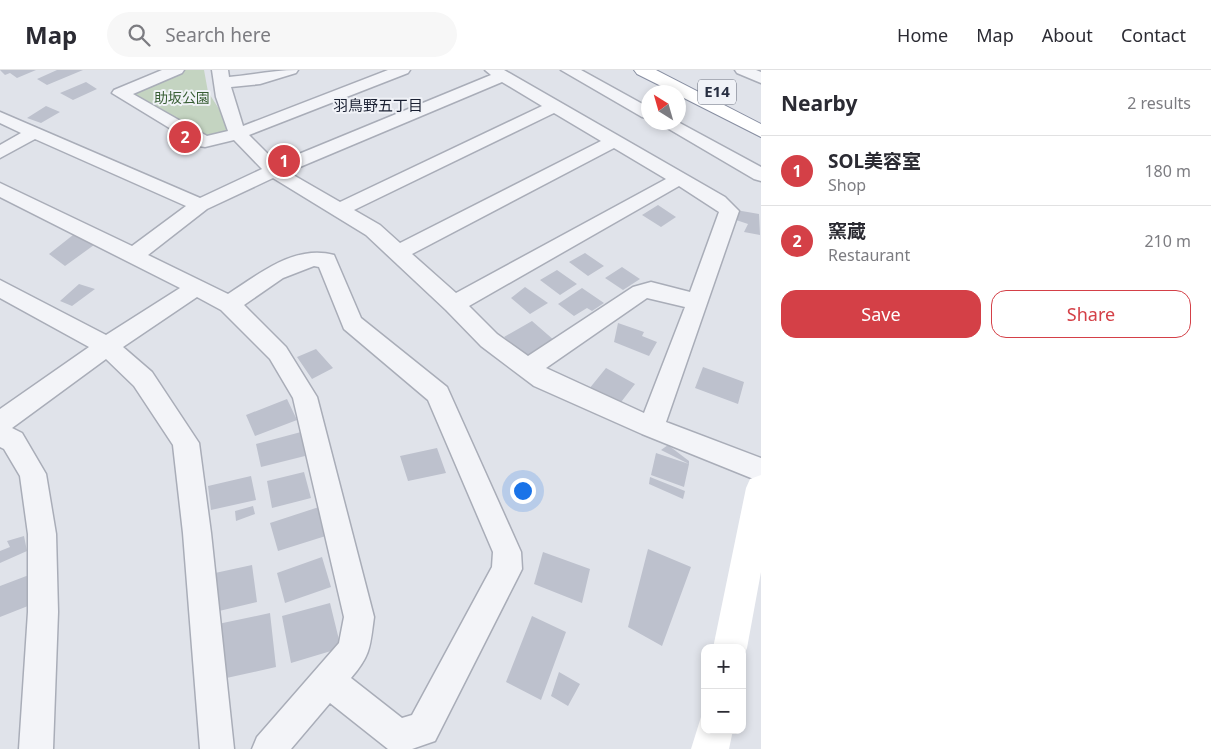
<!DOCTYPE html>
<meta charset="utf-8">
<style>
:root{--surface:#fff;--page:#f7f7f7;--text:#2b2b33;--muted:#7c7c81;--line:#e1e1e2;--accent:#d44047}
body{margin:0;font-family:"Noto Sans","Noto Sans JP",sans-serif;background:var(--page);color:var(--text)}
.controls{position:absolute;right:15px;bottom:15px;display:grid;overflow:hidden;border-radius:10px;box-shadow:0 2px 8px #0003}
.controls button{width:45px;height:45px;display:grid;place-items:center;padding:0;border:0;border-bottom:1px solid var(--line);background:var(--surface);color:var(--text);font:25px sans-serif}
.compass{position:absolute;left:641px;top:15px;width:45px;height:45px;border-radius:50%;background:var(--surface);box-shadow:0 2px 8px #0003;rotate:323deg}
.you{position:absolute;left:522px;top:420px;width:18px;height:18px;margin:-12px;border:4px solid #fff;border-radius:50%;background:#1a73e8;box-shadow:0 0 0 8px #1a73e833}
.badge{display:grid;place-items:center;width:32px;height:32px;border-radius:50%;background:var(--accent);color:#fff;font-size:16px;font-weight:700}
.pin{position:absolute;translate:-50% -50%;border:2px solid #fff;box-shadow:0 1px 5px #0006}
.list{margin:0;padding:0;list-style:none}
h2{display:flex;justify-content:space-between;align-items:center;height:65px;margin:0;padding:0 20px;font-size:21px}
h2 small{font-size:16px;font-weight:400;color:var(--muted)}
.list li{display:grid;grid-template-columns:32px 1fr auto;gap:15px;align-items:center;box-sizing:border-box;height:70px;padding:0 20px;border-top:1px solid var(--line)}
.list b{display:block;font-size:19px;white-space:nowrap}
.list p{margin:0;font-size:16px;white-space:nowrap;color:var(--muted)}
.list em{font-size:16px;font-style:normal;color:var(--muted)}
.actions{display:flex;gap:10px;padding:15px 20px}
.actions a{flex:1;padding:11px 0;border:1px solid var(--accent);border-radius:15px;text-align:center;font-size:18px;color:var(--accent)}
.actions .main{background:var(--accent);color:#fff}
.icon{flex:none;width:28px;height:28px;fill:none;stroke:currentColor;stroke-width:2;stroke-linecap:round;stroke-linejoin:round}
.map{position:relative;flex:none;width:761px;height:679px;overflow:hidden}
header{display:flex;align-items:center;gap:30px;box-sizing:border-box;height:70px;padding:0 25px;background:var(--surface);border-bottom:1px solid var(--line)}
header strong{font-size:24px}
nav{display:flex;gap:28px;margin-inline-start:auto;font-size:18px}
.search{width:350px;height:45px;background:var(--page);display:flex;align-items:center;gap:12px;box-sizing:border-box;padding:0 18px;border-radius:28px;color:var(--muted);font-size:19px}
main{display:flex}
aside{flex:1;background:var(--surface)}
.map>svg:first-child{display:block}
.green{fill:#c4d4c1}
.building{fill:#bdc1cd}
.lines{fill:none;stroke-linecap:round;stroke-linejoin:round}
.street-casing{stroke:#a9adb8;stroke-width:3}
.highway-casing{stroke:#878ea1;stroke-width:2}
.street{fill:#f3f4f8;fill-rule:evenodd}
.secondary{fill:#fff;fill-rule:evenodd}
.highway{fill:#fff;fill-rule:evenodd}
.labels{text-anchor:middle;stroke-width:4;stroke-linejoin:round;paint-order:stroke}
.far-park-label{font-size:14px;fill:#385e34;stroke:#f0f2f7}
.shield{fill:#f0f2f7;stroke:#646a78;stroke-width:1}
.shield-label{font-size:15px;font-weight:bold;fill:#282f42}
.far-neighbourhood-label{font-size:15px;fill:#1a2032;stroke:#f0f2f7}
</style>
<header>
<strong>Map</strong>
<div class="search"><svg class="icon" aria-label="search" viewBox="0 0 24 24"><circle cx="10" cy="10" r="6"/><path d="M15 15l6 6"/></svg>Search here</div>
<nav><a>Home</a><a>Map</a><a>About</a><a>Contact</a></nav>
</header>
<main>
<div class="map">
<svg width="761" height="679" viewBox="0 0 761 679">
<rect width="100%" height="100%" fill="#e0e3ea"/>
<!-- green -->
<path class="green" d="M183,0H204L208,22L234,62L206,71L126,23Z"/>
<!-- building -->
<path class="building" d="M0,0H36L17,8L10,3L5,5Z
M57,0H83L47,15L37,9Z
M86,12L97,19L73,30L60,23Z
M46,36L60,42L41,53L27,48Z
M658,135L676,147L661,157L642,145Z
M736,140L759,144L760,165L744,162L748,154L736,150Z
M73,165L94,175L65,196L49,184Z
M585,183L604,196L588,206L569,192Z
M622,197L640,209L623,220L605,208Z
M557,200L577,214L560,225L540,210Z
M79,214L95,219L72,236L60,231Z
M525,217L548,233L530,244L511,228Z
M582,218L604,233L592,241L587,238L574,246L558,234Z
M532,251L555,271L527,288L504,267Z
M618,253L644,262L642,266L657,272L649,286L614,272Z
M316,279L333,298L312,309L297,287Z
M703,297L744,312L738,334L695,318Z
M606,298L635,314L618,336L589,319Z
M287,329L297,350L255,366L246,345Z
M301,362L305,386L261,397L256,374Z
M668,375L689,391V394L661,380Z
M437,378L446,403L408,411L400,386Z
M656,383L689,394L684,417L651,405Z
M304,402L311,428L272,438L267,411Z
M251,406L256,430L211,440L208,416Z
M650,407L685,421L683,429L649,414Z
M253,436L255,444L236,451L235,441Z
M322,436L332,464L278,481L270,453Z
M24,466L27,481L0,493V481L10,477L7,471Z
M648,479L691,497L662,576L628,557Z
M543,482L590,499L582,533L534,514Z
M322,487L331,517L285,533L277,503Z
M252,495L257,532L219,541L215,503Z
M29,505L33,534L0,547V516Z
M330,533L341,578L291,593L282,546Z
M270,543L276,597L222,609L218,554Z
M532,546L566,562L541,630L506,612Z
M559,602L580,614L568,636L551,626Z"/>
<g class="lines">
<defs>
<path id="street" d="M162,0H184L182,3L133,24L207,66L228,61L216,27L212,0H228L229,7C252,5 274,0 298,0L296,3L260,14L231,17L243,56L388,0H410L408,3L249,65L277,93L491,5L485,0H504L725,127L739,141L666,352L761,388V412L642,364L534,316L481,276L446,240L366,165L273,108L207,139L148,185L228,224C259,204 295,174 334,185L361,248L447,317L521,482L522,499L517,509L435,671L412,679H388L330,633L291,679H252L257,667L339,573L344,547L293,328L270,289L221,240L197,227L123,277L152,302L199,373L211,463L234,679H200L183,463L173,375L134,316L106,289L12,358L22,363L46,404L56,464L58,542L53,679H19L28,542V464L20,406L4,379L0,377V339L89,277L0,228V210L106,265L180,218L0,127V113L132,176L186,136L35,69L0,88V75L21,63L0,53V42L200,128L262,99L234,70L205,77L199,76L112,23L114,20ZM502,12L542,36L340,132L288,102ZM554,43L601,71L400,173L380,155L354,140ZM614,78L666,109L456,223L412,184ZM679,116L719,142L690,222L651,212L633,217L528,286L497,264L469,236ZM314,196L319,197L344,259L428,330L493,482L492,497L412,645L402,648L351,608C371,585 370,576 374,547L317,327L286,277L244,235L283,208ZM647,228L685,237L644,343L546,298Z
M561,0H581L648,37V48L642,47Z
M735,0H756L761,2V13L737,3Z
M657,52H678L761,97V111L754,109Z"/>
<path id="highway" d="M634,0H656L761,54V67L678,25V22H673L637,4Z"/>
</defs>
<!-- street casing -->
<use href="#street" class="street-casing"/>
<!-- highway casing -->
<use href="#highway" class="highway-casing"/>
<!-- street -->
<use href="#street" class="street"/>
<!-- secondary -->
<path class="secondary" d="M761,405V502L747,578L742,590V578H713L746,418L750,409Z
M705,645V660H733L729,679H691L701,647Z"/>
<!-- highway -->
<use href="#highway" class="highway"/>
</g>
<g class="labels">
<!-- far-park labels -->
<g class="far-park-label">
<text x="182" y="33">助坂公園</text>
</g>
<!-- shield labels -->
<rect class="shield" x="698" y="9.5" width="38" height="25" rx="4"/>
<g class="shield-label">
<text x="717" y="27">E14</text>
</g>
<!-- far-neighbourhood labels -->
<g class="far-neighbourhood-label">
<text x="378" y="41">羽鳥野五丁目</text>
</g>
</g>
</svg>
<div class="controls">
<button>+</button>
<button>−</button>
</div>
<svg class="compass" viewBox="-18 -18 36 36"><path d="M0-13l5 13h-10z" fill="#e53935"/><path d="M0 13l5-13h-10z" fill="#7c7c81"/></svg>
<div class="you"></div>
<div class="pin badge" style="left:284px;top:91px">1</div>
<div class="pin badge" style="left:185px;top:67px">2</div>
</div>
<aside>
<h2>Nearby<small>2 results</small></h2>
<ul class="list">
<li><span class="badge">1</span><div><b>SOL美容室</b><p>Shop</p></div><em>180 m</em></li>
<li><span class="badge">2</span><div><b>窯蔵</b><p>Restaurant</p></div><em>210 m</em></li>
</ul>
<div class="actions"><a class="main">Save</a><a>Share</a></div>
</aside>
</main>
